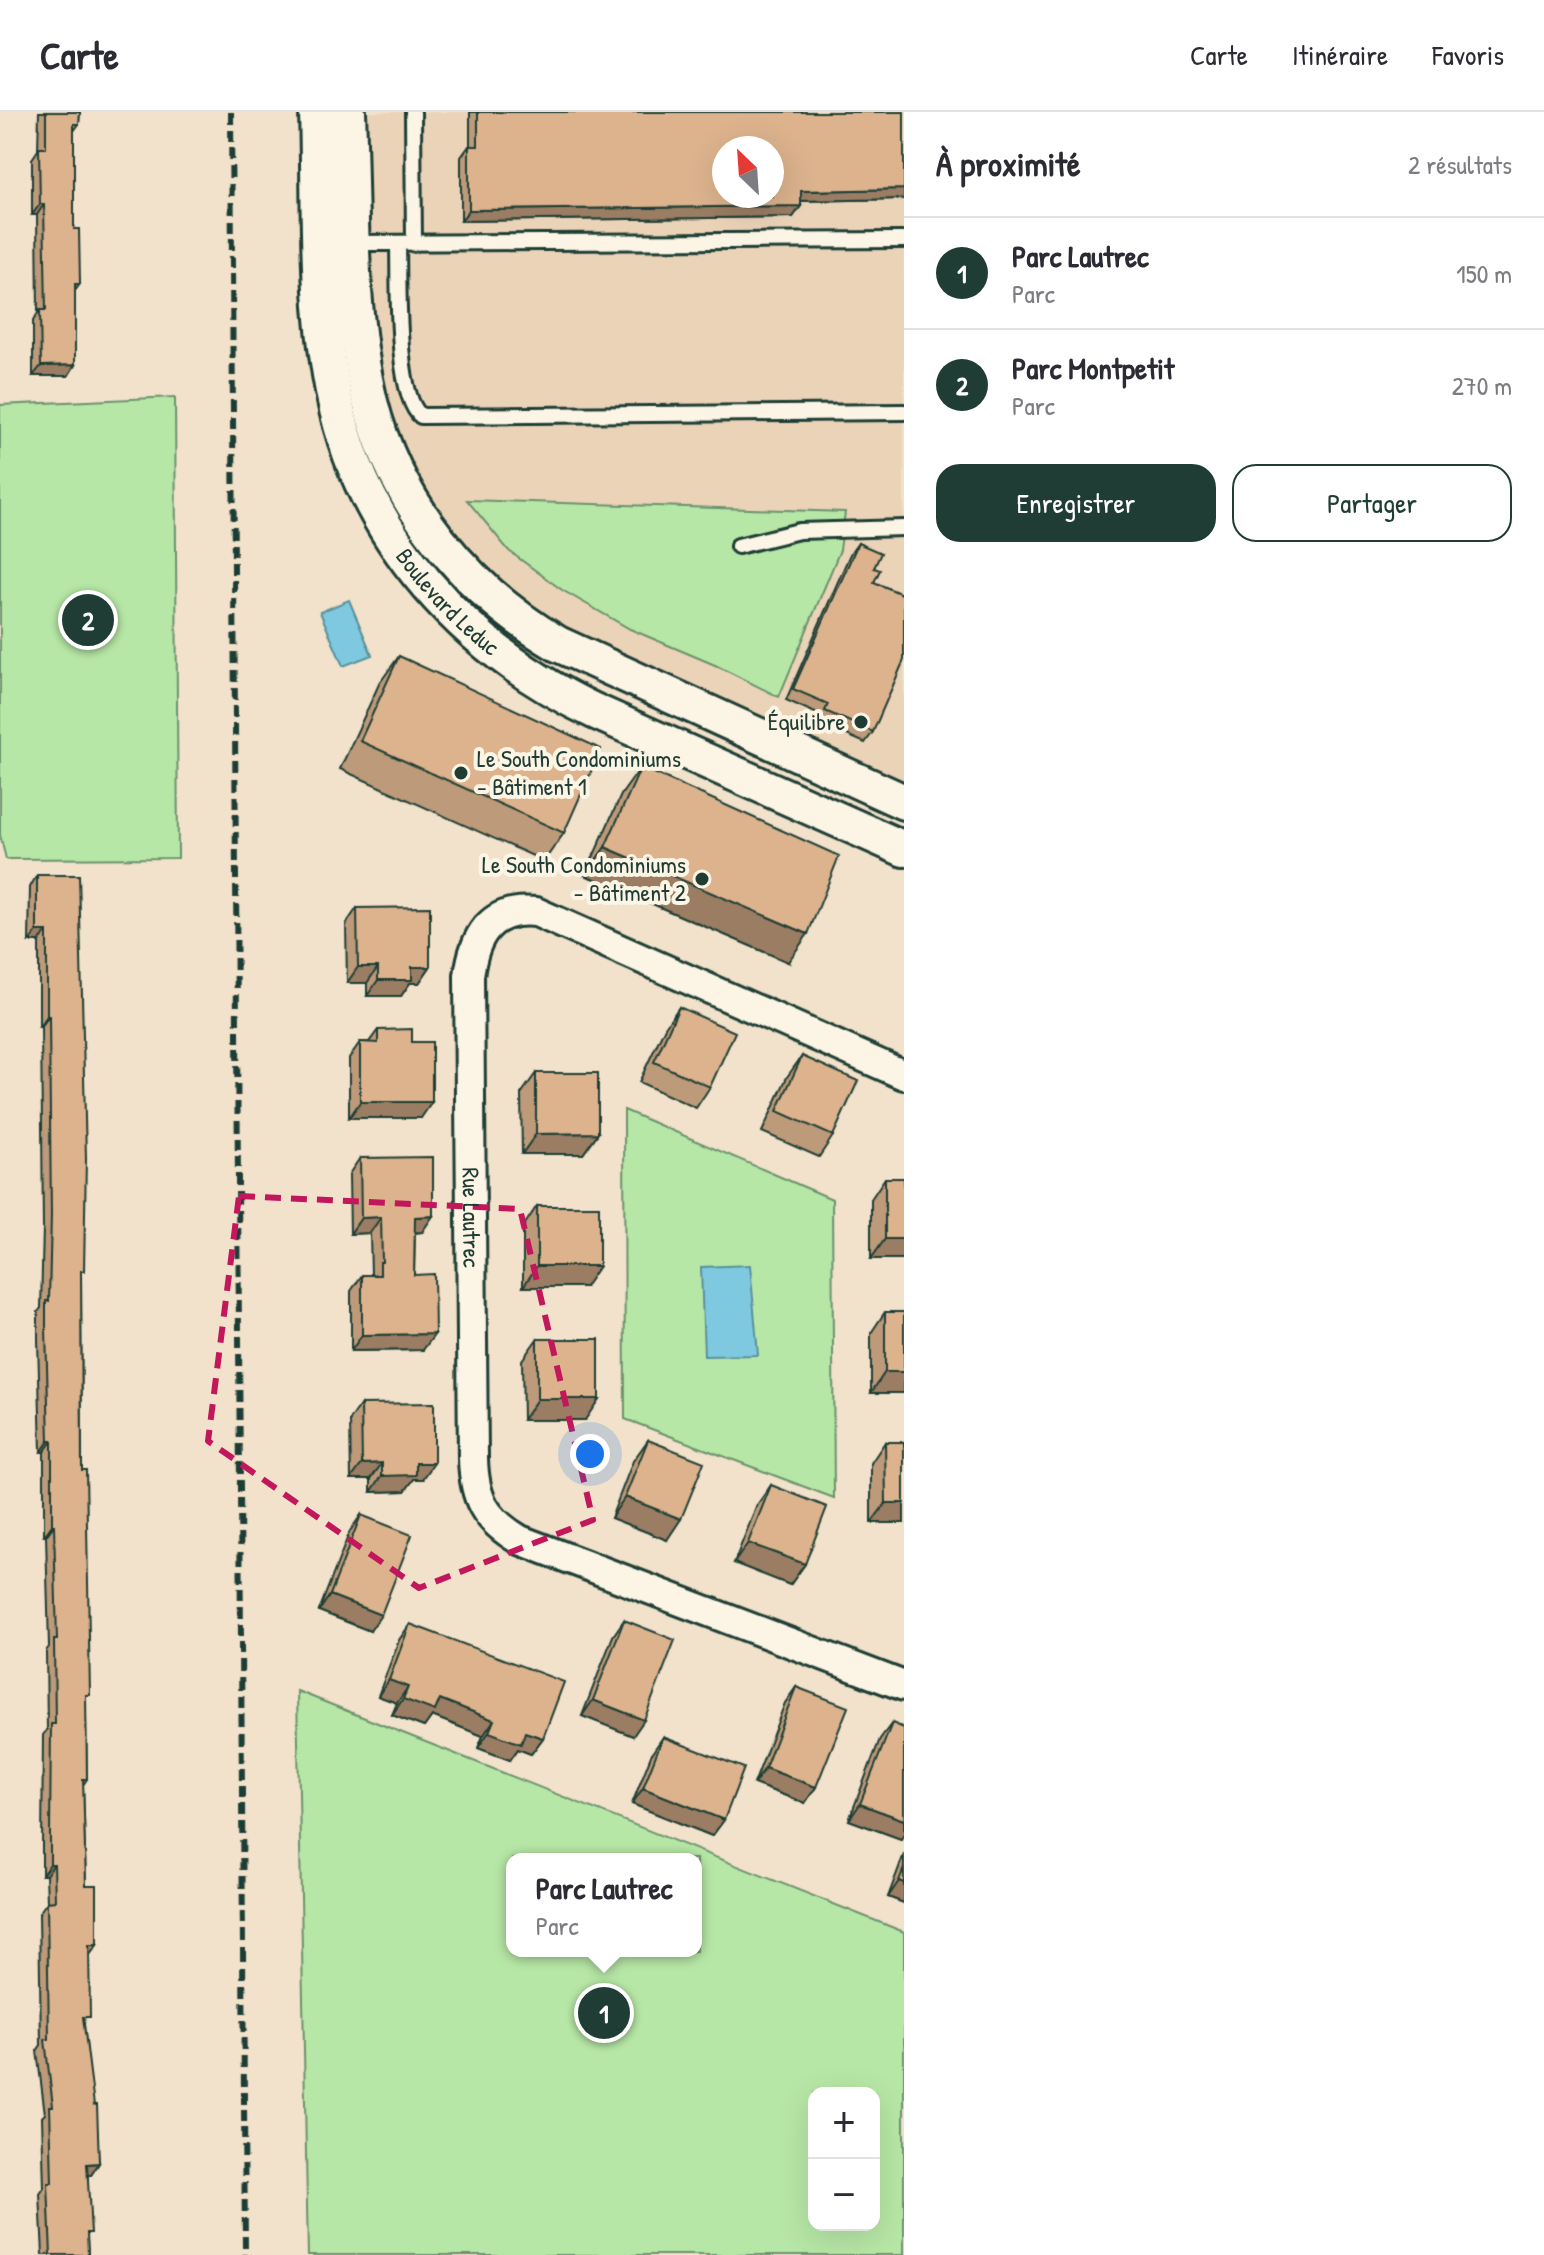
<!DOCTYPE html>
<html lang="fr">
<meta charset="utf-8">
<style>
:root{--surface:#fff;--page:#f7f7f7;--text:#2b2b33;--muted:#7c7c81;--line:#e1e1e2;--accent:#1f3d34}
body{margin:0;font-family:"Patrick Hand",sans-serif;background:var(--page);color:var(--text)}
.controls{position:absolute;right:24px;bottom:24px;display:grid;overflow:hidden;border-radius:16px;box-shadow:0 8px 32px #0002}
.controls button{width:72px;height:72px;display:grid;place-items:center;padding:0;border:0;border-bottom:2px solid var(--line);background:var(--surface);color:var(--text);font:40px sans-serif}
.compass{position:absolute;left:712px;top:24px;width:72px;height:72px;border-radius:50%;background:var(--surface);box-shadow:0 8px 32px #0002;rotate:335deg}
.you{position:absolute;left:590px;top:1342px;width:28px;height:28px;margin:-20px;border:6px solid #fff;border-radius:50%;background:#1a73e8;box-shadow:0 0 0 12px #1a73e833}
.badge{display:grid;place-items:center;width:52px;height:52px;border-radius:50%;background:var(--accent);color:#fff;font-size:26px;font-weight:700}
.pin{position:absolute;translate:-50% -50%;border:4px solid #fff;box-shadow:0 2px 8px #0006}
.popup{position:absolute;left:506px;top:1741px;width:196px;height:104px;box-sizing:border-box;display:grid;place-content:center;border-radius:16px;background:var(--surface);filter:drop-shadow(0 2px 6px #0005);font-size:26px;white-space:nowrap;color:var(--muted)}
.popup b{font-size:30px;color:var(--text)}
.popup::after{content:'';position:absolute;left:50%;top:100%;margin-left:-16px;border:16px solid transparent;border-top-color:var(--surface)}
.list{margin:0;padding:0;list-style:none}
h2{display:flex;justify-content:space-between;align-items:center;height:104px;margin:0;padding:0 32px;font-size:34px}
h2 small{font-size:26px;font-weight:400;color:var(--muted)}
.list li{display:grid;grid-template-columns:52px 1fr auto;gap:24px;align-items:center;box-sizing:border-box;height:112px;padding:0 32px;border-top:2px solid var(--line)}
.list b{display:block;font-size:30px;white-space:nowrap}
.list p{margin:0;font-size:26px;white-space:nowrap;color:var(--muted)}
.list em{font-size:26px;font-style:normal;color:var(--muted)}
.actions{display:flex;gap:16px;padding:24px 32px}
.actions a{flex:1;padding:18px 0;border:2px solid var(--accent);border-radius:24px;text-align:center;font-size:28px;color:var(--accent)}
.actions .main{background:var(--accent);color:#fff}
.map{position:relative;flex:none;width:904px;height:2143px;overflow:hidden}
header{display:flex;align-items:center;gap:48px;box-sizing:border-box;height:112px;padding:0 40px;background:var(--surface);border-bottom:2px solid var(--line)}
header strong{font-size:38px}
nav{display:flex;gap:44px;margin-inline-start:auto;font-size:28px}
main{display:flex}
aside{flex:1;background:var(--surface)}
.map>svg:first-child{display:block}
.built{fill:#ebd3b8;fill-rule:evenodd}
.green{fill:#b7e7a6;stroke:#6b926d;stroke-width:2;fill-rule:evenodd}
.water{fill:#7fc9e0;stroke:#59919b;stroke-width:2}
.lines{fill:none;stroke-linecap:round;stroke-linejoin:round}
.service-casing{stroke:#1f3d34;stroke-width:20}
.minor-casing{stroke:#1f3d34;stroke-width:34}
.tertiary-casing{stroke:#1f3d34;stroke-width:40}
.service{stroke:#fcf5e5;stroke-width:14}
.minor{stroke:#fcf5e5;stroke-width:28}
.tertiary{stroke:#fcf5e5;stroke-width:34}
.rail{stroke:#1f3d34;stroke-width:6;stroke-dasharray:12 6;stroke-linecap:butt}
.wall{fill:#bd9a79;stroke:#1f3d34;stroke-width:2}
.shaded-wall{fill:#9a7d63;stroke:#1f3d34;stroke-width:2}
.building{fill:#dcb38d;stroke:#1f3d34;stroke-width:2;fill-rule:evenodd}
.marked{fill:none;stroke:#c2185b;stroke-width:6;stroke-dasharray:16 10;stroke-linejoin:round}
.poi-dot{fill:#1f3d34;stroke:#fcf5e5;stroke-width:3}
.labels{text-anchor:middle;stroke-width:8;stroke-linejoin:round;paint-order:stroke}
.street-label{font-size:24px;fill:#1f3d34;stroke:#fcf5e5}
.poi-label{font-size:24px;fill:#1f3d34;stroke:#fcf5e5;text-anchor:end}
</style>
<header>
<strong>Carte</strong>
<nav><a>Carte</a><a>Itinéraire</a><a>Favoris</a></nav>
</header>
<main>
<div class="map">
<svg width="904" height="2143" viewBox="0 0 904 2143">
<rect width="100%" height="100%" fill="#f2e1cb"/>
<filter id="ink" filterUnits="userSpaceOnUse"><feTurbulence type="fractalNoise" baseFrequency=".0125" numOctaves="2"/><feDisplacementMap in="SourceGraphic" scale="16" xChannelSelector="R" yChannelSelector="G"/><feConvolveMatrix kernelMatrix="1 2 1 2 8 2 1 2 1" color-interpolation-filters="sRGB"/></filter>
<g filter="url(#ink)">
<!-- built -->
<path class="built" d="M363,0H904V673L575,525L551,510L485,458L448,415L417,367L389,304L382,274L373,205ZM724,36H772V84H724Z"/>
<!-- green -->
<path class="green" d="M175,285L178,746L6,747L0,723V293Z
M467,388L845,400L840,438L779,585L715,553L630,517L562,478L509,439Z
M624,998L832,1087L834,1386L625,1307Z
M297,1579L904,1820V2143H308ZM512,1747H696V1839H512ZM814,1981H874V2113H814Z"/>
<!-- water -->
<path class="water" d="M349,488L372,543L343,554L320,500Z
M750,1153L758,1243L704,1244L701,1155Z"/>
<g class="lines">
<defs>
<path id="service" d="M413,0L414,132
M353,131L904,128
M398,132C399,166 395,284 421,304L904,300
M738,434L799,419L904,416"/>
<g id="minor">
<path id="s1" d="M904,963L536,800C490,795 474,824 469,864L473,1346C474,1386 484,1407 520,1428L904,1574"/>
</g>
<g id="tertiary">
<path id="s2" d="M317,0C320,94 315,192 334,284C363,426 465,538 594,599L904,737"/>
<path d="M348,0C352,92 348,201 370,290C396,393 467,479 558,532L904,690"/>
</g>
</defs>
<!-- service casing -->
<use href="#service" class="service-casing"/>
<!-- minor casing -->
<use href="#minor" class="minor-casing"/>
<!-- tertiary casing -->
<use href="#tertiary" class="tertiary-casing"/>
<!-- service -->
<use href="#service" class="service"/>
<!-- minor -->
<use href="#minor" class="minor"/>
<!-- tertiary -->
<use href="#tertiary" class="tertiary"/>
<!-- rail -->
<path class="rail" d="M231,0L245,2143"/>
</g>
<!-- wall -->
<path class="wall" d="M39,0H80L79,12L74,19V117L80,172L75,179V253L68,264H33V209L38,201L37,103H32V47L38,38Z
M470,0H904V87L801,89V94L793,105L461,109V45L469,34H470Z
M858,431L874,456L873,620L865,631L817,610L820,603L786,588L850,442Z
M399,544L564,721L544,749L340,657L379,572Z
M641,655L788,850L585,763L621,683Z
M37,763H79L82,1358L87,1667L83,1673L86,1773L97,1833L89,1844L84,1913L99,2051L91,2063H88L87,2126L88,2143H43L40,2082L44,2076L42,2005L45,2002L37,1939L41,1933L39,1801L47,1790L46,1763H42V1735L43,1623L47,1618L46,1539L49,1535L46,1424H44V1340H41L38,1228V1200L41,1196L43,1115L41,915H39V830H29L30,775Z
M357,796L430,855L419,871H410L401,884H367V871H347L346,812Z
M679,895L710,975L696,996L639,970L665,915Z
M378,918L412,930L421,1006H349V946L360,930H369Z
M802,944L833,1024L819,1045L762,1020L787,965Z
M536,961L598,1021L583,1042H522L521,982Z
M360,1046L422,1120L415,1121L414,1163L423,1238L351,1239V1179L362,1163H371L370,1121L350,1122L349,1062Z
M885,1066H904V1147H871V1087Z
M537,1094L585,1175H523V1115Z
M885,1200H904V1281H871V1221Z
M537,1227L585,1308H523L522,1248Z
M361,1292L423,1367H414L405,1379L371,1380V1367H351L350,1308Z
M648,1328L667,1428L611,1406L633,1349Z
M885,1330L904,1411H871V1351Z
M771,1373L805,1452L790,1473L734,1451L757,1393Z
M361,1403L370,1519L319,1499L350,1419Z
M624,1508L633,1624L582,1604L613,1524Z
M410,1512L543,1626L531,1642L518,1637L510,1648L478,1636L483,1624L432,1604L424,1615L392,1603L397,1591L378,1584L399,1528Z
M796,1575L816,1675L805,1691L754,1672L785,1591Z
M892,1611L901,1727L849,1708L880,1627Z
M663,1625L724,1708L712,1724L632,1692L652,1641Z
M904,1742V1791L888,1785Z"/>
<!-- shaded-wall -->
<path class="shaded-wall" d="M904,77V87L793,89L801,79Z
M40,92H44L37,103H32Z
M801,94L793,105L461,109L469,98Z
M75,253L68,264H33L41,254Z
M605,735L808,822L788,850L585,763Z
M37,819H47L39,830H29Z
M358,855H378L367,871H347Z
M412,855H430L419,871H410L401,884H367L378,868Z
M47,904H49L41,915H39Z
M360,990H432L421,1006H349Z
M598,1021L583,1042H522L536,1022Z
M433,1104L422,1120L404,1121L415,1105Z
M381,1105L370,1121L350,1122L361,1106Z
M885,1127H904V1147H871Z
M537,1154H599L585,1175H523Z
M435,1222L423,1238L351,1239L362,1223Z
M885,1260H904V1281H871Z
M537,1287H599L585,1308H523Z
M49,1329H52L44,1340H41Z
M382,1351L371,1367H351L362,1352Z
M416,1351H434L423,1367H414L405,1379L371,1380L382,1364Z
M625,1385L681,1407L667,1428L611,1406Z
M886,1391H904V1411H871Z
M52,1413H54L46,1424H44Z
M748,1431L805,1452L790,1473L734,1451Z
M330,1483L381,1503L370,1519L319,1499Z
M389,1568L408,1575L397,1591L378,1584Z
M403,1587H440L494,1608L483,1624L432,1604L424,1615L392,1603Z
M593,1588L644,1608L633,1624L582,1604Z
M489,1620H525L543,1626L531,1642L518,1637L510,1648L478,1636Z
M765,1656L816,1675L805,1691L754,1672Z
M643,1676L724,1708L712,1724L632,1692Z
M860,1692L904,1708V1722L901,1727L849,1708Z
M50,1752H54L46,1763H42Z
M899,1769L904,1771V1791L888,1785Z
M89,1833H97L89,1844Z
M99,2051L91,2063H80L87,2052Z"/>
<!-- building -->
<path class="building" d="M46,0H80L79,12H74V117H79L80,172H75V253L41,254L40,198H46L44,92H40L39,36H46Z
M478,0H904V77L801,79V94L469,98V34H478ZM724,36H772V84H724Z
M858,431L881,441L874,456L880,458L874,470L904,483V548L873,620L825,599L828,592L793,577Z
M399,544L601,637L564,721L360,629Z
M641,655L839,744L808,822L605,735Z
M37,763H79L86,1046L84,1159H81L82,1358H86L90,1583H86L87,1667H83L86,1773H97V1833H89L90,1905H83L94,1993H97L99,2051L87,2052L91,2121H87L88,2143H51L48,2071H52L50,1994H53L45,1928L49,1927L47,1790L55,1789L54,1752H50V1724L51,1612H55L54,1528H57L54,1413H52V1329H49L46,1217V1189H49L51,1103L49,904H47V819H37Z
M430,795V855H412V868H378V855H358L357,796Z
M679,895L735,920L710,975L654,950Z
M412,917V930H432V990H360V930L378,931V918Z
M802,944L858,969L833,1024L777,999Z
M536,961H598V1021L536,1022Z
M433,1045V1104L415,1105L414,1163L434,1162L435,1222L362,1223V1163H380V1150H382L381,1105L361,1106L360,1046Z
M885,1066H904V1127H885Z
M537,1094H599V1154H537Z
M885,1200H904V1260H885Z
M537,1227H599V1287H537Z
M434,1291V1351H416V1363L382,1364V1351L362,1352L361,1292Z
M648,1328L704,1350L681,1407L625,1385Z
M885,1330H904V1391H886Z
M771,1373L827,1395L805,1452L748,1431Z
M361,1403L412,1423L381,1503L330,1483Z
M624,1508L675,1528L644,1608L593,1588Z
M410,1512L564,1570L543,1626L525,1620L521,1632L489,1620L494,1608L440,1587L435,1599L403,1587L408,1575L389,1568Z
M796,1575L848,1595L816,1675L765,1656Z
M892,1611L904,1616V1708L860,1692Z
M663,1625L744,1656L724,1708L643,1676Z
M904,1756V1771L899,1769Z"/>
</g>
<!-- marked area -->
<path class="marked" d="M239,1084L520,1097L593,1408L419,1476L208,1329Z"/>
<!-- markers -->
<g class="poi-dot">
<circle cx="861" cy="610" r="8"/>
<circle cx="461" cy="661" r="8"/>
<circle cx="702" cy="767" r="8"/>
</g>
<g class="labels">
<!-- street labels -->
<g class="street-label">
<text dy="8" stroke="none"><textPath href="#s2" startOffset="524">Boulevard Leduc</textPath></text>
<text dy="8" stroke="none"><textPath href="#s1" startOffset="750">Rue Lautrec</textPath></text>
</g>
<!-- poi labels -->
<g class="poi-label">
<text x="845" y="618">Équilibre</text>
<text x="477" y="655" text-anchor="start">Le South Condominiums<tspan x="477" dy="28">- Bâtiment 1</tspan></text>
<text x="686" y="761">Le South Condominiums<tspan x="686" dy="28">- Bâtiment 2</tspan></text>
</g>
</g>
</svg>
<div class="controls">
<button>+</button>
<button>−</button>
</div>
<svg class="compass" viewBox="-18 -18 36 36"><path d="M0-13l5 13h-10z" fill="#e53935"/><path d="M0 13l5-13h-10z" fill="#7c7c81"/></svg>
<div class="you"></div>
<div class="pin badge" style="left:604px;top:1901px">1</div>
<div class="popup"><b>Parc Lautrec</b>Parc</div>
<div class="pin badge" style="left:88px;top:508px">2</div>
</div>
<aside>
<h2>À proximité<small>2 résultats</small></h2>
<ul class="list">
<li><span class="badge">1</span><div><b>Parc Lautrec</b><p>Parc</p></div><em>150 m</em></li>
<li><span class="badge">2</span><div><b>Parc Montpetit</b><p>Parc</p></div><em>270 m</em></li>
</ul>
<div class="actions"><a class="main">Enregistrer</a><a>Partager</a></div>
</aside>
</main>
